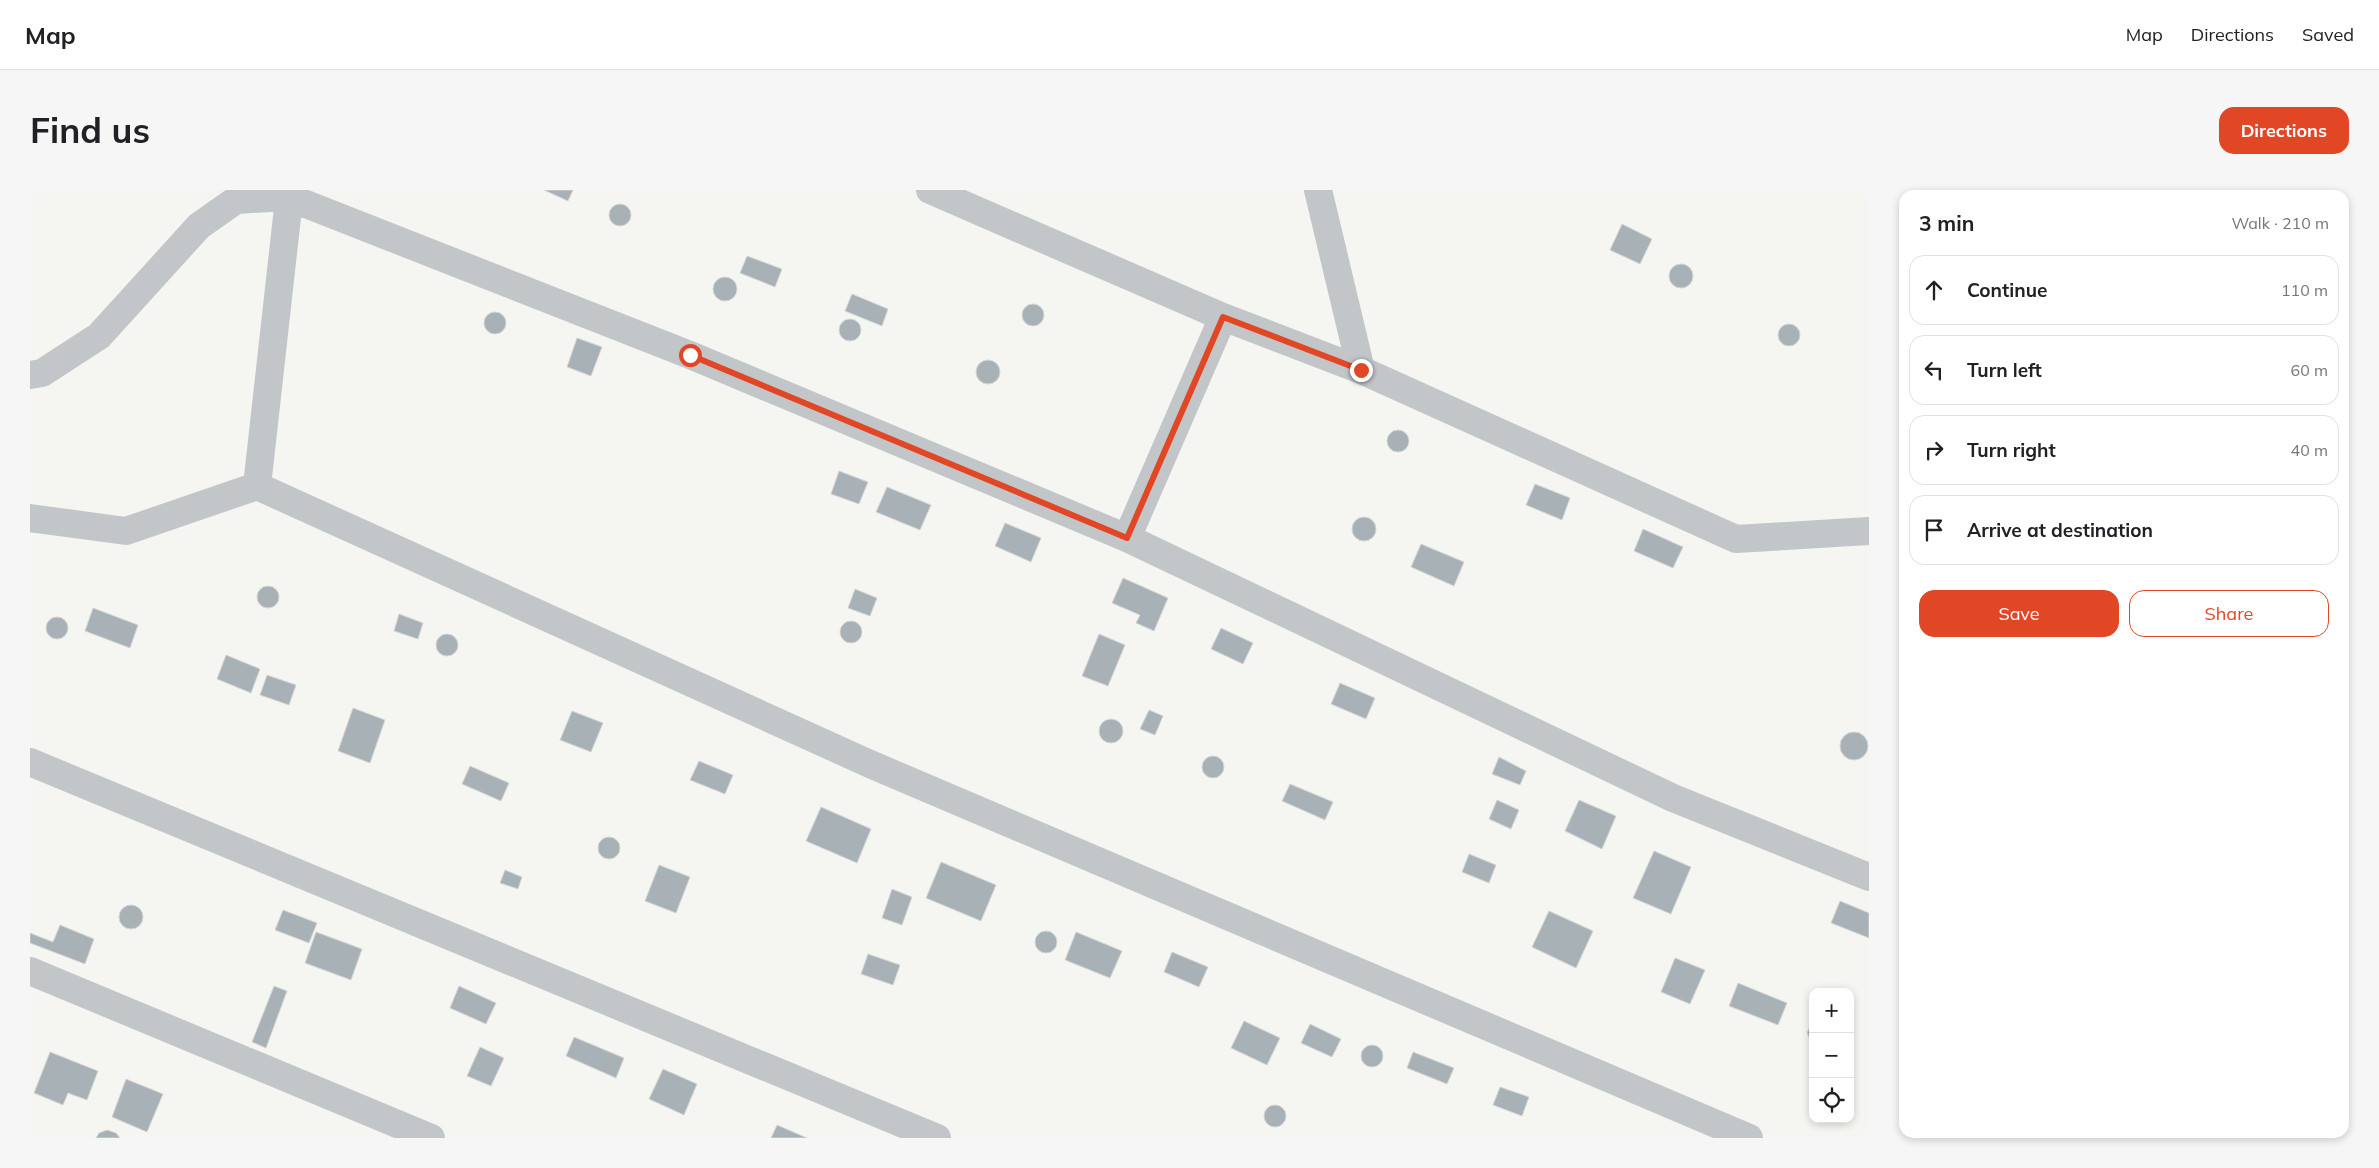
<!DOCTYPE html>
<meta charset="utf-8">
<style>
:root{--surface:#fff;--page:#f6f6f6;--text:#202124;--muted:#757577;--line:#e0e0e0;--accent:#e14625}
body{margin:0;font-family:Mulish,sans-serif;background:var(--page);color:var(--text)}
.controls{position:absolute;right:15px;bottom:15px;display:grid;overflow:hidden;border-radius:10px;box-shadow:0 2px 8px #0003}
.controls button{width:45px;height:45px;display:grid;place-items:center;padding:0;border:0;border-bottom:1px solid var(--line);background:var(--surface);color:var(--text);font:25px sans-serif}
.stop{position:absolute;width:15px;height:15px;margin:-11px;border:4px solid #e14625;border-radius:50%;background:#fff}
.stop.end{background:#e14625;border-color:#fff;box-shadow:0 1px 5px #0008}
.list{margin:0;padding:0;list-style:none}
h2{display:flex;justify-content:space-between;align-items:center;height:65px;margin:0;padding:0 20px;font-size:21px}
h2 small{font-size:16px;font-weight:400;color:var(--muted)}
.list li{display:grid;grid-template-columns:32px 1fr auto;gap:15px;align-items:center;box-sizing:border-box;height:70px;margin:0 10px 10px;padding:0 10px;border:1px solid var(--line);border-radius:15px}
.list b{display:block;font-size:19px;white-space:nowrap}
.list em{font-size:16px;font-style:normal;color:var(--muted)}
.actions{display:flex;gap:10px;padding:15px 20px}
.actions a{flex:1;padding:11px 0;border:1px solid var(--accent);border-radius:15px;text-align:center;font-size:18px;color:var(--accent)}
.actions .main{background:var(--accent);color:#fff}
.icon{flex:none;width:28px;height:28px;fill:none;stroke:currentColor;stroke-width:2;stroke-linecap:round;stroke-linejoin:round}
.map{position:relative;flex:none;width:1839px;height:948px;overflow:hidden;border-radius:15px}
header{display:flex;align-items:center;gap:30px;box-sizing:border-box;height:70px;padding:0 25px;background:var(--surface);border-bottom:1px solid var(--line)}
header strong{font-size:24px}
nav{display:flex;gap:28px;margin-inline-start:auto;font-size:18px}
.intro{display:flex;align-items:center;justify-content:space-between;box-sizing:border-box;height:120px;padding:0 30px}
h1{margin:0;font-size:35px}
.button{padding:12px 22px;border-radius:15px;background:var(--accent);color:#fff;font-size:18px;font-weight:700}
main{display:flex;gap:30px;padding:0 30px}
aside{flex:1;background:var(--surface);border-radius:15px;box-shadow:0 2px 8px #0003}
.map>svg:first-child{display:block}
.building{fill:#a8b1b6;stroke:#d6d6d4}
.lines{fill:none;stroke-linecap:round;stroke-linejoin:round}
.street{stroke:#c2c6c9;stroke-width:28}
.route{stroke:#e14625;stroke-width:6}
</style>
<header>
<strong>Map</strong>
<nav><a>Map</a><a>Directions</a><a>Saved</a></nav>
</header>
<div class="intro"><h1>Find us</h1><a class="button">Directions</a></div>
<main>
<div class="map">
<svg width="1839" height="948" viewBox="0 0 1839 948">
<rect width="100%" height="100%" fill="#f5f5f1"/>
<!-- building -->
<path class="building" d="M514,0H543L538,11Z
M579 25a11 11 0 1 1 22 0a11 11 0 1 1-22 0Z
M1592,34L1622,49L1610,74L1580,60Z
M717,66L752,79L745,97L710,83Z
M1639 86a12 12 0 1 1 24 0a12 12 0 1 1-24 0Z
M683 99a12 12 0 1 1 24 0a12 12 0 1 1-24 0Z
M822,104L858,119L852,136L815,121Z
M992 125a11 11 0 1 1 22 0a11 11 0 1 1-22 0Z
M454 133a11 11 0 1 1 22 0a11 11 0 1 1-22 0Z
M809 140a11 11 0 1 1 22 0a11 11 0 1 1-22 0Z
M1748 145a11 11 0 1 1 22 0a11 11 0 1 1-22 0Z
M547,148L572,157L561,186L537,177Z
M946 182a12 12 0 1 1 24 0a12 12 0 1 1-24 0Z
M1357 251a11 11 0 1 1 22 0a11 11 0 1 1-22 0Z
M809,281L838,292L829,314L801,304Z
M1505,294L1540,308L1532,330L1496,315Z
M857,297L901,315L890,340L846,322Z
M1322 339a12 12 0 1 1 24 0a12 12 0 1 1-24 0Z
M975,333L1011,348L1001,372L965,356Z
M1613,339L1653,357L1643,378L1604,361Z
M1391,354L1434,372L1424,396L1381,377Z
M1093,388L1138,408L1124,441L1106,433L1110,425L1082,413Z
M227 407a11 11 0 1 1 22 0a11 11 0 1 1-22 0Z
M825,399L847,408L840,426L818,418Z
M63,418L108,435L100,458L55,441Z
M369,424L393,433L388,449L364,441Z
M16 438a11 11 0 1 1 22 0a11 11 0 1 1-22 0Z
M810 442a11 11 0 1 1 22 0a11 11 0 1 1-22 0Z
M1191,438L1223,453L1213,474L1181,459Z
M406 455a11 11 0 1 1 22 0a11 11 0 1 1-22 0Z
M1069,444L1095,455L1078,496L1052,486Z
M196,465L230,479L221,503L187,489Z
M237,485L266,495L259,515L230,505Z
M1310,493L1345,508L1336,529L1301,514Z
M323,518L355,530L340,573L308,561Z
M1119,520L1133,526L1125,545L1110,539Z
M542,521L573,533L561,562L530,550Z
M1069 541a12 12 0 1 1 24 0a12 12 0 1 1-24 0Z
M1810 556a14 14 0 1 1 28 0a14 14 0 1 1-28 0Z
M1172 577a11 11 0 1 1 22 0a11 11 0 1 1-22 0Z
M1469,567L1496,581L1490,595L1462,584Z
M669,571L703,585L695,604L660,590Z
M440,576L479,593L471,611L432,594Z
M1260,594L1303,612L1295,630L1252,611Z
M1467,610L1489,620L1481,639L1459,629Z
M1549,610L1586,626L1572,659L1535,641Z
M791,617L841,639L827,673L776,651Z
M568 658a11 11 0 1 1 22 0a11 11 0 1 1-22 0Z
M1624,661L1661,677L1641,724L1603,708Z
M1439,664L1466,675L1459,693L1432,682Z
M911,672L966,695L951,731L896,708Z
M629,675L660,687L646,723L615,711Z
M475,680L492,687L488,699L470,693Z
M862,699L882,707L872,735L852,728Z
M1810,711L1839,723V748L1801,733Z
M89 727a12 12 0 1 1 24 0a12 12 0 1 1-24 0Z
M253,720L287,733L279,753L245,740Z
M1519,721L1563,741L1546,778L1502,757Z
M30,735L64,749L55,774L0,753V743L23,752Z
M1005 752a11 11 0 1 1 22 0a11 11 0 1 1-22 0Z
M286,742L332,759L321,790L275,773Z
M1046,742L1092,761L1080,788L1035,770Z
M1142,762L1178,777L1169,797L1134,782Z
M838,764L870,775L863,795L831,784Z
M1645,768L1675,780L1660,814L1631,802Z
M1708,793L1757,813L1748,835L1699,816Z
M244,796L257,801L236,858L222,852Z
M429,796L466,813L456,834L420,818Z
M1214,831L1250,848L1237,875L1201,858Z
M1783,833V852L1779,848L1777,842Z
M1280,834L1311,849L1302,867L1271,853Z
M544,847L594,868L586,888L536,866Z
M1331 866a11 11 0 1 1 22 0a11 11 0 1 1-22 0Z
M450,857L474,868L461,896L437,886Z
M20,862L68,881L57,910L38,903L33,915L4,903Z
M1383,862L1424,878L1417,894L1377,878Z
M633,879L667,894L654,925L619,909Z
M96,889L133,904L117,942L82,927Z
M1470,897L1499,907L1492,926L1463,915Z
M1234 926a11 11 0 1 1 22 0a11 11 0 1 1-22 0Z
M747,935L777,948H741Z
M77,940L86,943L90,948H66L69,943Z"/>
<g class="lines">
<!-- street -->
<path class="street" d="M900,0L1193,127L1331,180L1706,349L1839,341
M1288,0L1331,180
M0,185L12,183L69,146L169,36L206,10L258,7L660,165L1097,348L1643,608L1839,687
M227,296L840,574L1719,948
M0,328L96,341L227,296L260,0
M1097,348L1193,127
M0,572L907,948
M0,781L401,948"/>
</g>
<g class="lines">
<!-- route -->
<path class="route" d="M660,165L1097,348L1193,127L1331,180"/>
</g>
</svg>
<div class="controls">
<button>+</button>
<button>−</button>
<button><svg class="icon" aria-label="locate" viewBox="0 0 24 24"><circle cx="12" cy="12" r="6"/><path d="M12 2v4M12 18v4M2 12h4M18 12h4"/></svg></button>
</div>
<div class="stop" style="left:660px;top:165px"></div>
<div class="stop end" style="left:1331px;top:180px"></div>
</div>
<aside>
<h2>3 min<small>Walk · 210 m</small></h2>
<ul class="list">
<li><svg class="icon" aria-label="ahead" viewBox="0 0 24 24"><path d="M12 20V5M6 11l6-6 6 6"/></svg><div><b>Continue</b></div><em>110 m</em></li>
<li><svg class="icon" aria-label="left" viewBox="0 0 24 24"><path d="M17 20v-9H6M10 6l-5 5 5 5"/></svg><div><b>Turn left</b></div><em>60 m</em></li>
<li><svg class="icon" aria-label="right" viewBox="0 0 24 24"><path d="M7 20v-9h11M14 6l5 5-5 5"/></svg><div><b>Turn right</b></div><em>40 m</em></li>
<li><svg class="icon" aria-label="arrive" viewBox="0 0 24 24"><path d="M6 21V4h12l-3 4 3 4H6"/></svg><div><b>Arrive at destination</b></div></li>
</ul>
<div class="actions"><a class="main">Save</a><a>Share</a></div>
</aside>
</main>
